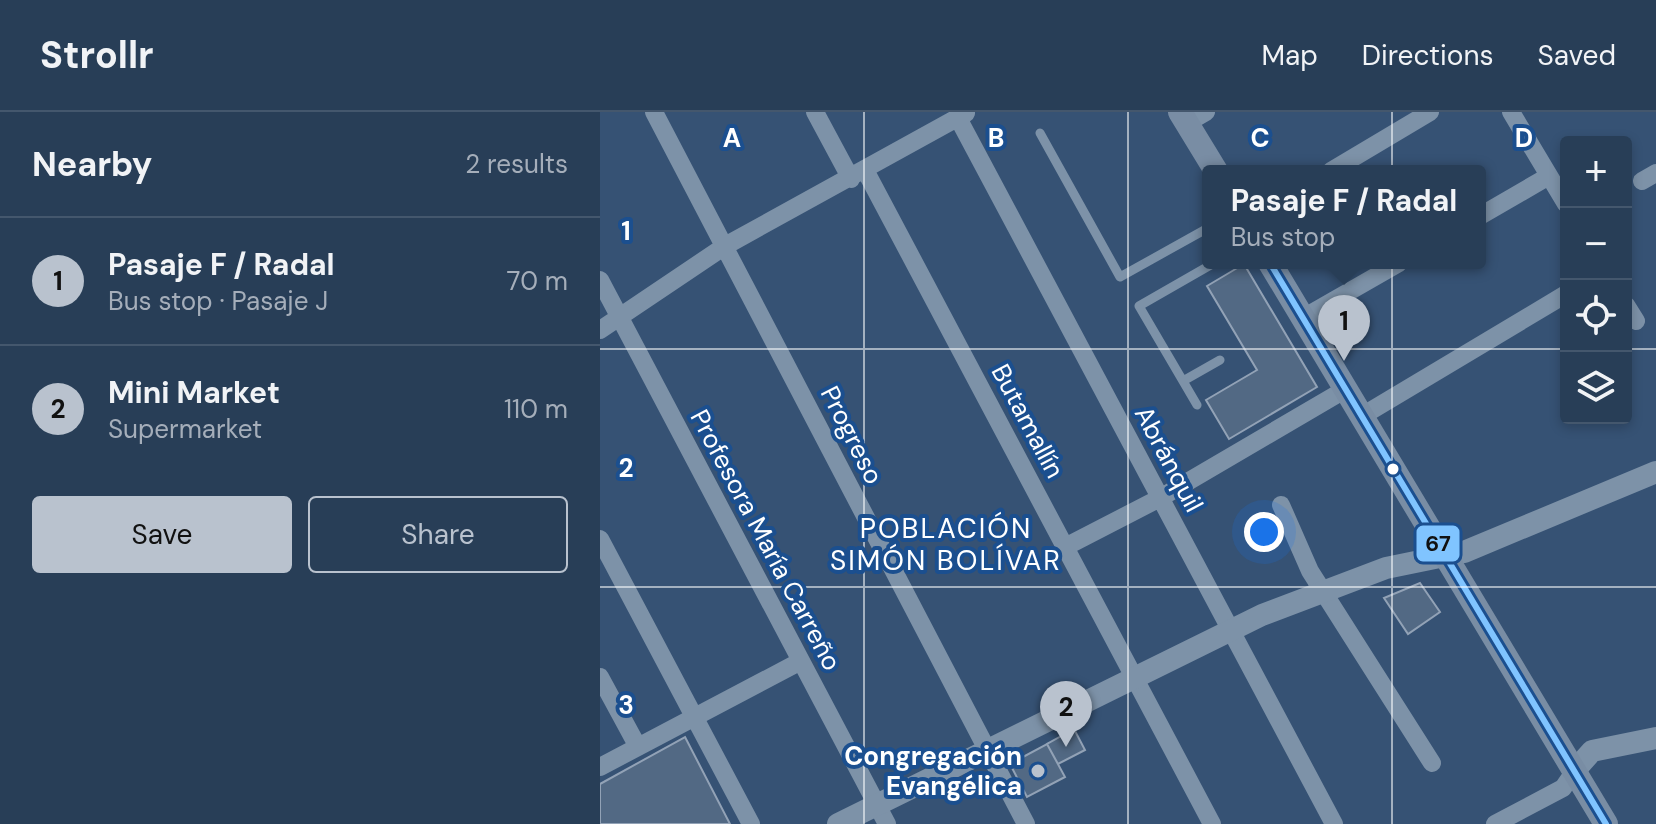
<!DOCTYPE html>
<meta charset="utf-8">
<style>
:root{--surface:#283e57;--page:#344961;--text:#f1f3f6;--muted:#a5aeba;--line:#44576d;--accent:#b9c2ce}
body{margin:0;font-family:"DM Sans",sans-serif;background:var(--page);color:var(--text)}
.controls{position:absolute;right:24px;top:24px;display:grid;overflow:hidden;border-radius:8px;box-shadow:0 4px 12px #0003}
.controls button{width:72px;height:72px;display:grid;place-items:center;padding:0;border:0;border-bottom:2px solid var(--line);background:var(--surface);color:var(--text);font:40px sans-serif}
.you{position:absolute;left:664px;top:420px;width:28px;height:28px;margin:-20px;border:6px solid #fff;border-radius:50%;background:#1a73e8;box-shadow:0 0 0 12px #1a73e833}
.badge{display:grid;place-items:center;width:52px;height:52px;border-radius:50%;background:var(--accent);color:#111;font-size:26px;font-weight:700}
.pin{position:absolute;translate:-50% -66px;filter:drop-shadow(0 2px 4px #0008)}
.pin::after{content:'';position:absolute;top:42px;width:28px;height:24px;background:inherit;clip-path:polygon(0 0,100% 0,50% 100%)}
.popup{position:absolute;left:602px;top:53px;width:284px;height:104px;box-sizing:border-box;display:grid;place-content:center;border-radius:8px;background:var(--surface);filter:drop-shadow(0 2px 6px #0005);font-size:26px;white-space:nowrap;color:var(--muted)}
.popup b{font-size:30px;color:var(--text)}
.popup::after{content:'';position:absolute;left:50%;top:100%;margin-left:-16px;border:16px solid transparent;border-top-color:var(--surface)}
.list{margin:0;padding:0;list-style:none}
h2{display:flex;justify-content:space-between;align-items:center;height:104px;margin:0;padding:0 32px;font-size:34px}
h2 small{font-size:26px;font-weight:400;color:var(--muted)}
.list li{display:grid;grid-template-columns:52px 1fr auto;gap:24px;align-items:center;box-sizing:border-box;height:128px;padding:0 32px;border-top:2px solid var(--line)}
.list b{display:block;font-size:30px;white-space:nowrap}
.list p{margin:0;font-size:26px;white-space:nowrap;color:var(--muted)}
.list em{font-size:26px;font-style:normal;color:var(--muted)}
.actions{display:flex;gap:16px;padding:24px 32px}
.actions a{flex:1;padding:18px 0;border:2px solid var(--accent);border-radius:8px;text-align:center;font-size:28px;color:var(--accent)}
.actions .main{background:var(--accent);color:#111}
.icon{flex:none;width:44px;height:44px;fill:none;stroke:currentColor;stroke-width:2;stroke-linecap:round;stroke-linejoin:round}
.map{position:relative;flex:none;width:1056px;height:712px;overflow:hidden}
header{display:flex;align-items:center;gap:48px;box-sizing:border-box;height:112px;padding:0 40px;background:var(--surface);border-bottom:2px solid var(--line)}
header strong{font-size:38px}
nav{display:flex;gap:44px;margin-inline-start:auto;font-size:28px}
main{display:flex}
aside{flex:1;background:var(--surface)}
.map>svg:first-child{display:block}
.building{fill:#526984;stroke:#92a2b6;stroke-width:2}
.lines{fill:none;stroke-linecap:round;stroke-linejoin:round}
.service{stroke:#7d92a8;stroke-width:9}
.minor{stroke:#7d92a8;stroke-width:18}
.tertiary{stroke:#7d92a8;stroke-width:22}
.secondary{stroke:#798da4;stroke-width:24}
.bus-1-casing{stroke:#1b4f8f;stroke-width:12}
.bus-1{stroke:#80c4ff;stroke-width:6}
.grid{fill:none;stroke:#fff;stroke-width:2;stroke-opacity:0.55}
.bus-dot{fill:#fff;stroke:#1b4f8f;stroke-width:3}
.poi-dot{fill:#b9c2ce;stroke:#1b4f8f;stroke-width:3}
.labels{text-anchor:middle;stroke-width:8;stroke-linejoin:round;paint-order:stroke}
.street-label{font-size:26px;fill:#fff;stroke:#1b4f8f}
.poi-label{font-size:26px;font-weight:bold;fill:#fff;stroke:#1b4f8f;text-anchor:end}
.neighbourhood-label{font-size:28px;letter-spacing:2px;fill:#fff;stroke:#1b4f8f}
.grid-label{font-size:26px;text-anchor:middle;font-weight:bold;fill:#fff;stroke:#1b4f8f;stroke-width:8;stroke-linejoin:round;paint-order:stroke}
.line-badge{stroke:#1b4f8f;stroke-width:3}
.pale-badge-label{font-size:22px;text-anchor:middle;font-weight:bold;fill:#111}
</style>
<header>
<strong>Strollr</strong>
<nav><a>Map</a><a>Directions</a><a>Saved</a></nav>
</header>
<main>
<aside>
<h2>Nearby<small>2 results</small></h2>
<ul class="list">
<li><span class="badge">1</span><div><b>Pasaje F / Radal</b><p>Bus stop · Pasaje J</p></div><em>70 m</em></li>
<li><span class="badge">2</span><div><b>Mini Market</b><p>Supermarket</p></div><em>110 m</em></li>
</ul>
<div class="actions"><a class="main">Save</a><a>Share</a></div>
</aside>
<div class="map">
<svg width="1056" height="712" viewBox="0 0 1056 712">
<rect width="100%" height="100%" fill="#365274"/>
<!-- building -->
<path class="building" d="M644,152L717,275L629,327L606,288L657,258L607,174Z
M820,471L840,500L808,522L784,486Z
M474,617L485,638L458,652L447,632Z
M85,625L130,712H0V672Z
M447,632L465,665L427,685L410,652Z"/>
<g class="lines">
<!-- service -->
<path class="service" d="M440,21L520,165L608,116
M583,269L620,248
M597,293L539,194L614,151"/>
<!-- minor -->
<path class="minor" d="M54,0L426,712
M215,0L251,67
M911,0L966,92
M358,6L734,712
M587,11L606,0
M265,58L612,712
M731,59L830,0
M1042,69L1056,61
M880,104L949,64
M0,168L287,712
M1026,193L1036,209
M703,206L799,151
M0,218L125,134L366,1
M762,304L966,182
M681,393L710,459L832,651
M0,427L151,712
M465,435L560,386L746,277
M0,565L38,635
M0,655L201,549
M895,712L963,676L976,657"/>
<!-- tertiary -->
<path class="tertiary" d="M976,657L992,639L1056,626
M238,712L662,503L786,456L864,440L1056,360"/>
<!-- secondary -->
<path class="secondary" d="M580,0L616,59
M670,151L1006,712"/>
<defs>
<path id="bus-1" d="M670,151L1006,712"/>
</defs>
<!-- bus-1 casing -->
<use href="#bus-1" class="bus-1-casing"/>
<!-- bus-1 -->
<use href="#bus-1" class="bus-1"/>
</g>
<!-- grid -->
<path class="grid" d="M264,0V712M528,0V712M792,0V712M0,237H966M1026,237H1056M0,475H1056"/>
<!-- markers -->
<circle class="bus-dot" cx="793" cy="357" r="7"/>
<circle class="poi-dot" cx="438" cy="659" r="8"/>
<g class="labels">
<!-- street labels -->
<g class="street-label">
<text transform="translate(428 309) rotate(62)" y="9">Butamallín</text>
<text transform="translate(252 323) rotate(63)" y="9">Progreso</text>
<text transform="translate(569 347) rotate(62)" y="9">Abránquil</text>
<text transform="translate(166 428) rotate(62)" y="9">Profesora María Carreño</text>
</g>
<!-- poi labels -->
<g class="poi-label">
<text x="422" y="653">Congregación<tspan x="422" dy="30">Evangélica</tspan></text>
</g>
<!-- neighbourhood labels -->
<g class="neighbourhood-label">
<text x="346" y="426">POBLACIÓN<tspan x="346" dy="32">SIMÓN BOLÍVAR</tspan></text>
</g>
</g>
<g class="grid-label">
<text x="132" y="35">A</text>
<text x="396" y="35">B</text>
<text x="660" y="35">C</text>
<text x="924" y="35">D</text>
<text x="26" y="128">1</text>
<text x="26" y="365">2</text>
<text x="26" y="602">3</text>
</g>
<rect class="line-badge" x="815" y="412" width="46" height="39" rx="8" fill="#80c4ff"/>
<g class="pale-badge-label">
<text x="838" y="439">67</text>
</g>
</svg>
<div class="controls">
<button>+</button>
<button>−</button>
<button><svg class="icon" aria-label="locate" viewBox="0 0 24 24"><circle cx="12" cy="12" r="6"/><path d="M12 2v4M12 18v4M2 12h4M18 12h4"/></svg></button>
<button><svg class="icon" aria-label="layers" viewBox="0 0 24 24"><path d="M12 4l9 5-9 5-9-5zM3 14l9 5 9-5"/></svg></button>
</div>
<div class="you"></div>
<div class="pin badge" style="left:744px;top:249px">1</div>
<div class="popup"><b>Pasaje F / Radal</b>Bus stop</div>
<div class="pin badge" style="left:466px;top:635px">2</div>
</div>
</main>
